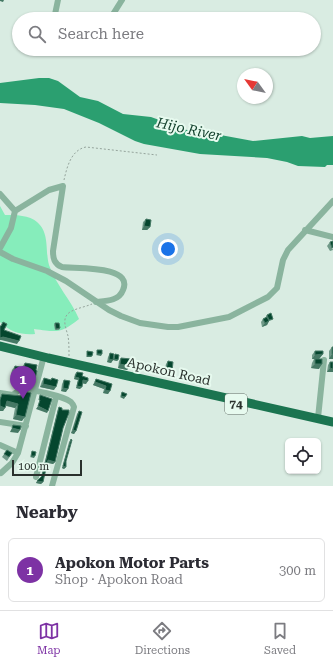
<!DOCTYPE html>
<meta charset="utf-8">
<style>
:root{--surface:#fff;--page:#f7f7f7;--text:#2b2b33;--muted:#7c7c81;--line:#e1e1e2;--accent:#7d32a4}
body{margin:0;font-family:"Roboto Serif",serif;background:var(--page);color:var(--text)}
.controls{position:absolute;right:12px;bottom:12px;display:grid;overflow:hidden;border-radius:6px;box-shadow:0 1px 3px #0004}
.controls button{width:36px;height:36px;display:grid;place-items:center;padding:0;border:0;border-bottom:1px solid var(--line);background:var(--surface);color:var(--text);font:20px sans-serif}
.compass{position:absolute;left:237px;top:68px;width:36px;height:36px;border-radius:50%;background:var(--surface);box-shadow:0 1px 3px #0004;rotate:303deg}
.scale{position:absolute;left:12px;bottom:10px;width:70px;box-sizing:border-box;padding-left:4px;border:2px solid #29302c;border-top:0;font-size:11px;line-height:14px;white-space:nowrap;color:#29302c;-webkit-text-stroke:3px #e7faef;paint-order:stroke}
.you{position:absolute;left:168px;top:249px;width:14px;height:14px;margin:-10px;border:3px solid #fff;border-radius:50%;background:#1a73e8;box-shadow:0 0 0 6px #1a73e833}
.badge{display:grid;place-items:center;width:26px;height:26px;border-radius:50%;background:var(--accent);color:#fff;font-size:13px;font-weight:700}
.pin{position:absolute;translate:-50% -33px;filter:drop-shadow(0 1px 2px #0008)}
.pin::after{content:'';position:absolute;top:21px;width:14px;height:12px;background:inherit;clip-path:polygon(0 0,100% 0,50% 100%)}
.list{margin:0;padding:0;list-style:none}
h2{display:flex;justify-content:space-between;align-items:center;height:52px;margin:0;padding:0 16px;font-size:17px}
h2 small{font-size:13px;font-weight:400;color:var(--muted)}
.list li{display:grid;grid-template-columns:26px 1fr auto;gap:12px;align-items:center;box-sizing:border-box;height:64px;margin:0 8px 8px;padding:0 8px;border:1px solid var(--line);border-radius:6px}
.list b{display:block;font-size:15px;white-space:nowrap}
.list p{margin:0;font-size:13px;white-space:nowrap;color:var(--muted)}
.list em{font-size:13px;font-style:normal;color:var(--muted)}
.icon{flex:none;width:22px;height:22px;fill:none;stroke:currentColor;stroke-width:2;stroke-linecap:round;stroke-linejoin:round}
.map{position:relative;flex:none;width:333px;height:486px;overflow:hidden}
.search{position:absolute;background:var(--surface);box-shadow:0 1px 3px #0004;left:12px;right:12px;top:12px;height:44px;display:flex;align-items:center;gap:10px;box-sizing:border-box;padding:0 14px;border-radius:22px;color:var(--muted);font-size:15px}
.sheet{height:124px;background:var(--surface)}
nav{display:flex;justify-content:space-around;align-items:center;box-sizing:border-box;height:56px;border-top:1px solid var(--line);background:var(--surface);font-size:11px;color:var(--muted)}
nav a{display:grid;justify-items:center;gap:2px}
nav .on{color:var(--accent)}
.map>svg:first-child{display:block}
.green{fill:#86edbb}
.water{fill:#2b9f70}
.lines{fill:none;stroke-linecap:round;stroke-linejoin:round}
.path{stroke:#95a49c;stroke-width:1;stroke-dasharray:2 2;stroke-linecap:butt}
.minor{stroke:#8ab49e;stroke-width:6}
.highway{stroke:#1b7450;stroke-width:9}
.wall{fill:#6f9988}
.shaded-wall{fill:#457864}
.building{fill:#05462e;stroke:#457864}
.labels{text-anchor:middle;stroke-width:4;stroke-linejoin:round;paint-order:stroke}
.shield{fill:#e7faef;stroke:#626d66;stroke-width:1}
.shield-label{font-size:12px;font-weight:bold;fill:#29302c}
.street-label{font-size:13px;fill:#29302c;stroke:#e7faef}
.water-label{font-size:14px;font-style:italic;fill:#113f2b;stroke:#e7faef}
</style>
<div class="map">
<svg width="333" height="486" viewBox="0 0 333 486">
<rect width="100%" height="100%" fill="#d9ece2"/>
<!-- green -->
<path class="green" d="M0,206L5,215C15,215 30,215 37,222C50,233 45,251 49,265C56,285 71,300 79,319C60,334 58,332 34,329L35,334C21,335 10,332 0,322Z"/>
<!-- water -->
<path class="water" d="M39,78H49L58,81L80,97L98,101L123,114L151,117L187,130L215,134L253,141L302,136L310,138L333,136V165H327L325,167L298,166L287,162L267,158L200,154L144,144L135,141L99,123L64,109L35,105L0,103V83Z"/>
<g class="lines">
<!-- path -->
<path class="path" d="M64,180C67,167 71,150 86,147L157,155
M69,356C69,349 69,342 68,336C66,328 61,318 70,312C77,308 85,307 92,304"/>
<!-- minor -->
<path class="minor" d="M54,19L58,0
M110,19L122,0
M0,194L15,211
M305,230L333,237
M0,248L11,228L15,211L49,190L63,186L53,251C53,258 54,264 62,267C75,269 134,265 123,290C119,301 106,301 96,302
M0,252L13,259L47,271L66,281L109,310L121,316L140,323L168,327H178L229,317L268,297L277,288L283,260L288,250L333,201
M0,393L13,395L20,389C30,389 64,396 71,402C73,404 73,404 74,407L52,486
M318,418L324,360
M0,422L26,426
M0,445L18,453
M1,473L12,463L18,453L44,356
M36,477L56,397"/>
<!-- highway -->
<path class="highway" d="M0,346L48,358L333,422"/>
</g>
<!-- wall -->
<path class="wall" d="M146,219L150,227L147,230H142L143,222Z
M330,242L333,250L330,251L327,246Z
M267,315L273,319L272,320L269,321L267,325L262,327L261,322L263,319L266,317V316Z
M55,323L60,328L59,330H55L54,325Z
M332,347L333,359H329V351Z
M315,351L323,354L319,359V369L311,368L312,363L314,359H312V355Z
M110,353L117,361L113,360L111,363L107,362L108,357Z
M121,358L130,366L127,370L118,368L119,361Z
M168,361L170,374L164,373L166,364Z
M330,362H333V372H327L328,365Z
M25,363L37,365L31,386L26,385L27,379L11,375L12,370L15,366L22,367Z
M77,372L82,376L86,384L82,383L80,389L76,388L78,380L74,379L75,374Z
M44,378L51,380L52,378L54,390L40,387L42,381Z
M96,379L112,384L108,394L103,393L104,389L93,385Z
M64,380L66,392L61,391L62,384Z
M23,391L22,421L13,419L15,408L6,406L3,411H0V397L2,394L20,396Z
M59,407L62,410L63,428L55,462L53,464L47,463L43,482L41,484L36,483L41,477L58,409Z
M79,411L76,431L74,434L71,433L77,414Z
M71,439L66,461V467L64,469L62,468L69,442Z
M7,450L12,453L7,461L2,457Z"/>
<!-- shaded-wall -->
<path class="shaded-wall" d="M0,0H4L3,2L0,1Z
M144,226L150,227L147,230H142Z
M269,321L267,325L262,327L265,323Z
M3,337L19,341L17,344L1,340H0V338Z
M97,354H102L101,356L96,355Z
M323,354L319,359H312L315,355Z
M332,354H333V359H329Z
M87,356H92L91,357H86Z
M109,359H114L118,360L117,361L113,360L111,363L107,362Z
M120,364L130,366L127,370L118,368Z
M315,364H322L319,369L311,368Z
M330,368L333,369V372H327Z
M166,370L172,371L170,374L164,373Z
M14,371L30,374L27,379L11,375Z
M75,377L79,378L78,380L74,379Z
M83,380L88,381L86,384L81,383Z
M29,381L34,382L31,386L26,385Z
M95,382L106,386L104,389L93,385Z
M43,384L56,387L54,390L40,387Z
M77,386L82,387L80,389L76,388Z
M63,388L68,389L66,392L61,391Z
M105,390L110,391L108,394L103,393Z
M121,396L125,397L124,399L120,397Z
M7,401L18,404L15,408L4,405Z
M0,406L5,408L3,411H0Z
M38,406L48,411L47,413L36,409Z
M16,415L25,417L22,421L13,419Z
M12,428L20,430L18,433L10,432Z
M73,430L76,431L74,434L71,433Z
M31,456H35L34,458L30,457Z
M48,460L55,462L53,464L46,462Z
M63,466L66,467L64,469L62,468Z
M37,481L43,482L41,484L36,483Z"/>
<!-- building -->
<path class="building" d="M146,219L151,220L150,227L144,226Z
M333,241V247L332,248L330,242Z
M271,313L273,319L269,320L267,315Z
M267,317L269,321L265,323L263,319Z
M3,322L7,324L4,330L21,336L19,341L3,337L0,338V326H1Z
M55,323H59L60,328L56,329Z
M332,347H333V354H332Z
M97,350H102V354H97Z
M87,351L93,352L92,356H87Z
M315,351H323V354L315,355Z
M110,353L114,354L113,360L109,359Z
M115,354L119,355L118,360L114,359Z
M121,358L131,359L130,366L120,364Z
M315,359H322V364H315Z
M168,361L173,362L172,371L166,370Z
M330,362H333V369L330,368Z
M25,363L37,365L36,370L37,371L34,382L29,381L30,374L14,371L15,366L24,368Z
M77,372L83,373L82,376L88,378V381L83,380L82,387L77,386L79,378L75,377Z
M44,378L51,380L52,378L58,380L56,387L43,384Z
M96,379L112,384L110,391L105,390L106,386L95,382Z
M64,380L70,381L68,389L63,388Z
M23,391L31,393L25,417L16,415L18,404L7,401L5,408L0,406V400L2,394L22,396Z
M122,392L127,394L125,397L121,396Z
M40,395L52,399L48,411L38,406L40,400H39Z
M59,407L62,408V410H69V413L63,428L55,462L48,460L43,482L37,481L42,476Z
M79,411L82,412L76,431L73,430Z
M13,425L21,426L20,430L12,428Z
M71,439L72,440L66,461V467L63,466Z
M7,450L12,453L9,457L4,454Z
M32,451L36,452L35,456H31Z"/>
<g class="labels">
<!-- shield labels -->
<rect class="shield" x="225" y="394" width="22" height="20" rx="3"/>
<g class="shield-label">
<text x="236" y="408">74</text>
</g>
<!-- street labels -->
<g class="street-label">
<text transform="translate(169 371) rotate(13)" y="5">Apokon Road</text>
</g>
<!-- water labels -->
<g class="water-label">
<text transform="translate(189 129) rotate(12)" y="5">Hijo River</text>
</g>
</g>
</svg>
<div class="controls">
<button><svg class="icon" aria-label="locate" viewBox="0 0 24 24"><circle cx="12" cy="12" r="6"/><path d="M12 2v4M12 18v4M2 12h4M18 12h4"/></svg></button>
</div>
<svg class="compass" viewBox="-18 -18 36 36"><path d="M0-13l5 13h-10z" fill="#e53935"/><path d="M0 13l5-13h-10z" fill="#7c7c81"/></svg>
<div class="scale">100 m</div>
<div class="you"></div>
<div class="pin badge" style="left:23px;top:399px">1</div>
<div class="search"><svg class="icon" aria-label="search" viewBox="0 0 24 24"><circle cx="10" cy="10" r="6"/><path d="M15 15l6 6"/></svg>Search here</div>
</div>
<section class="sheet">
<h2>Nearby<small></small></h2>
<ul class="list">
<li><span class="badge">1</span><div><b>Apokon Motor Parts</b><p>Shop · Apokon Road</p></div><em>300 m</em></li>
</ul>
</section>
<nav>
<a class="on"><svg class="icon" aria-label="map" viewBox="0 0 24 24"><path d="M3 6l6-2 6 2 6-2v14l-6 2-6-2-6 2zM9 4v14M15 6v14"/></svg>Map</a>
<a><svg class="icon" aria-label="directions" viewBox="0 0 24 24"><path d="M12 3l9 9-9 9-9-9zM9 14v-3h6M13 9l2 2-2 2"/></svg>Directions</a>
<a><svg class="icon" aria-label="saved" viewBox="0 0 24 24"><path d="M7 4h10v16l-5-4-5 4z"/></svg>Saved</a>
</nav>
